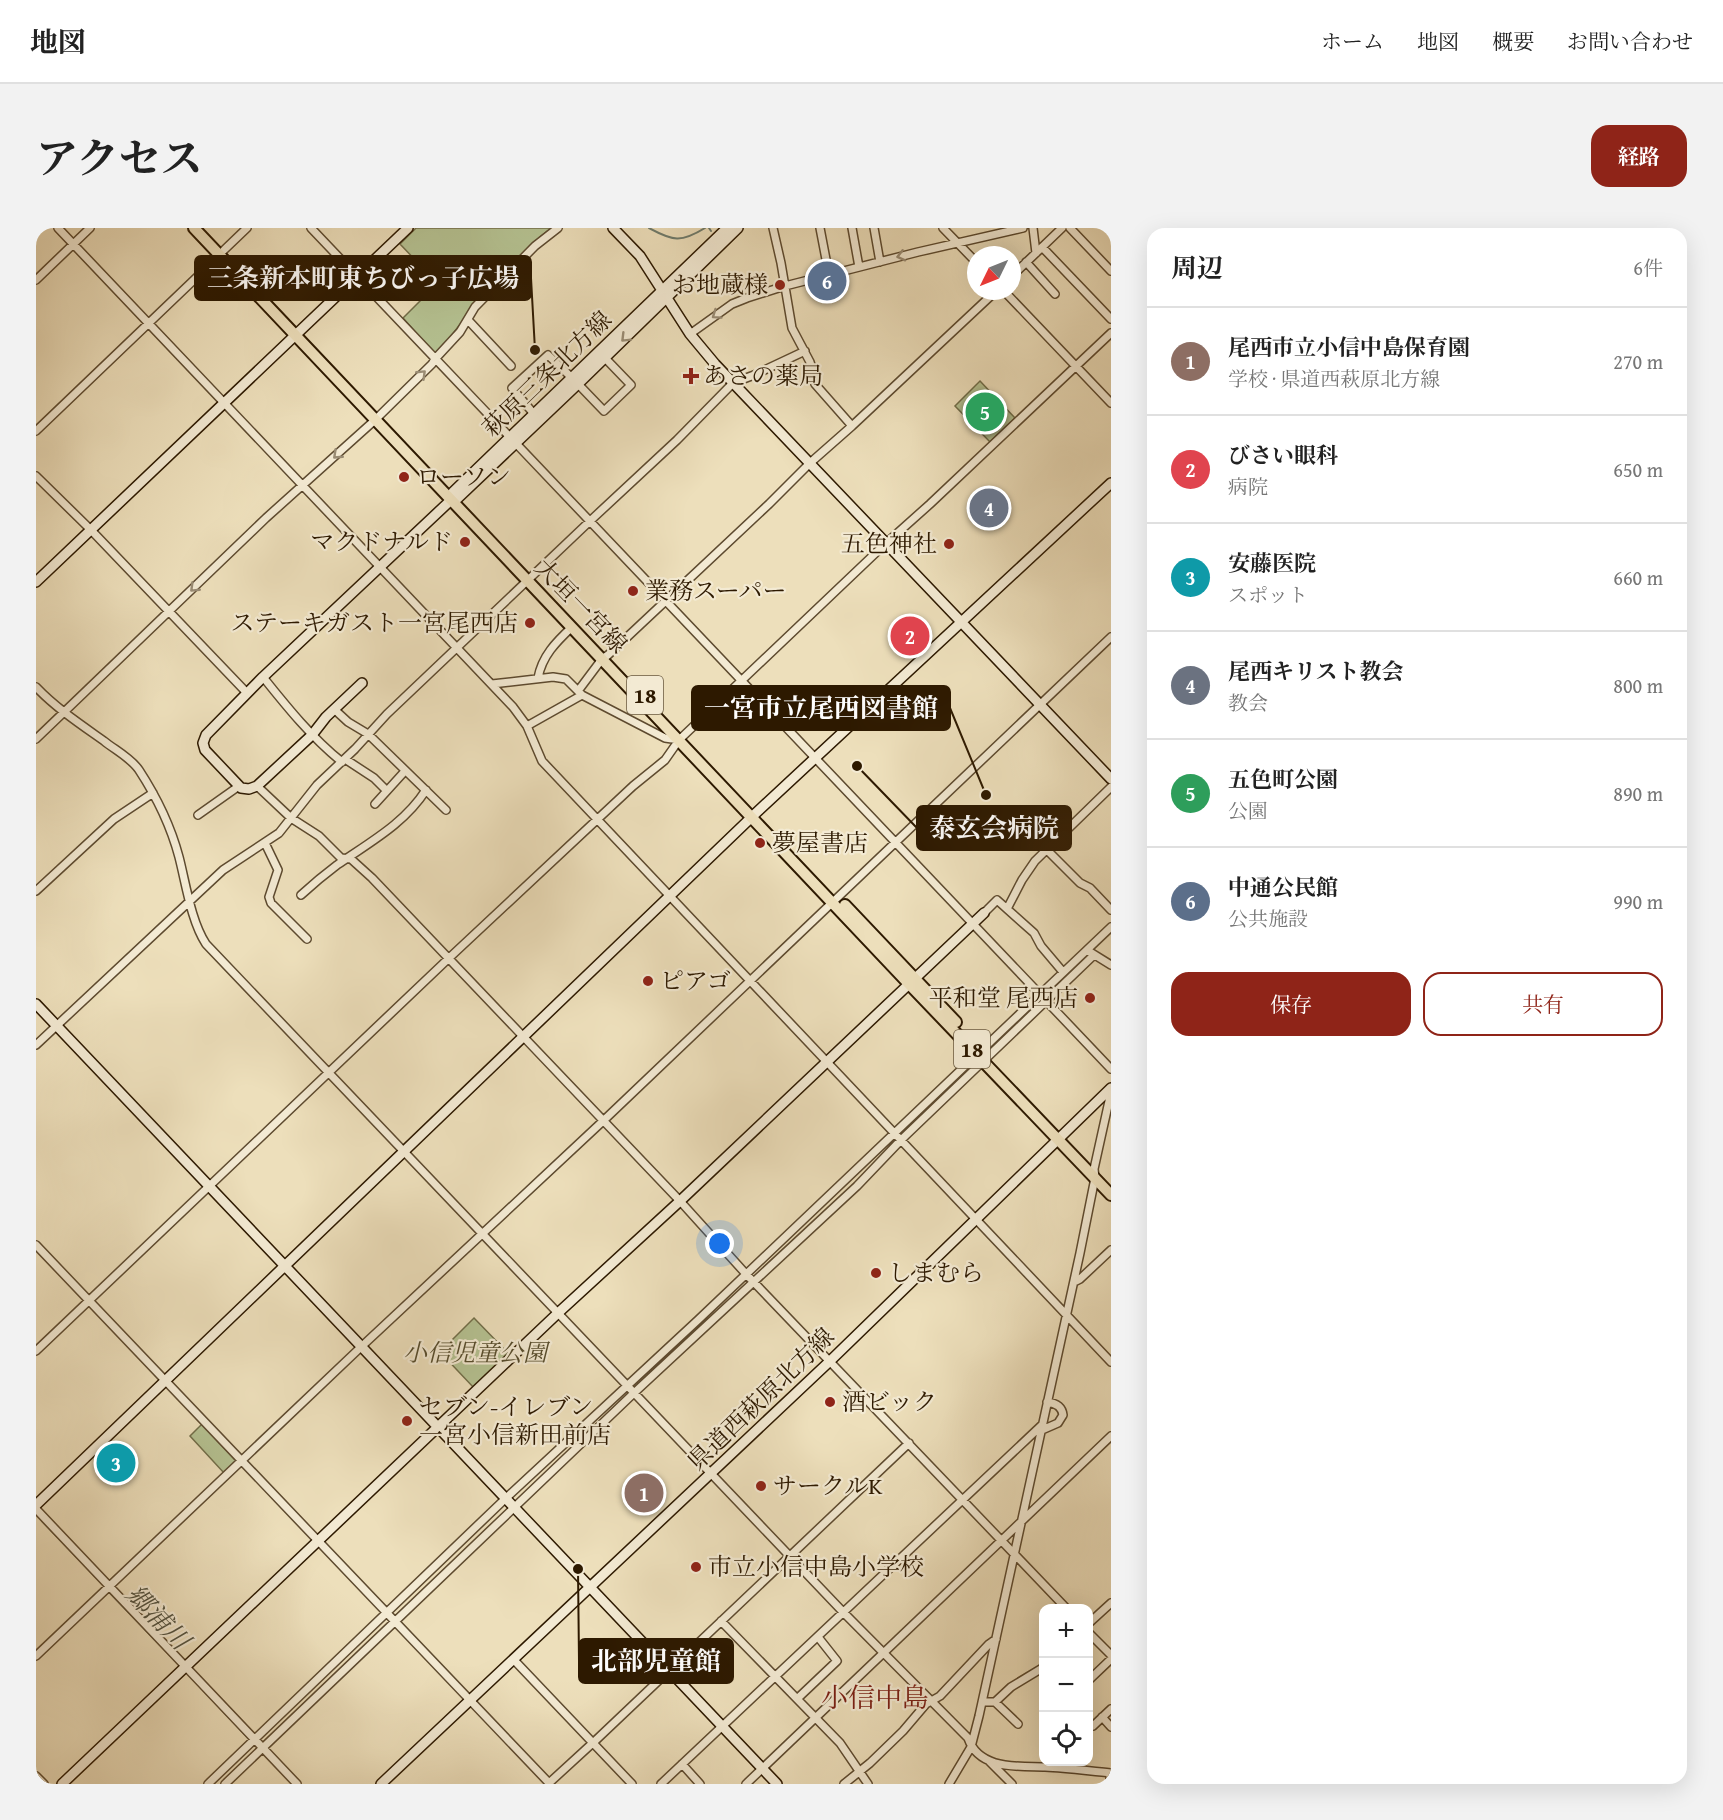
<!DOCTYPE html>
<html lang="ja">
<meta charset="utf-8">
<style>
:root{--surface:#fff;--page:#f2f2f2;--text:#222;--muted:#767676;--line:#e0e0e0;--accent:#8f2418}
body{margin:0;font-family:"Gentium Book Plus","Noto Serif JP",serif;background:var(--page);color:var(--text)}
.controls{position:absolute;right:18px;bottom:18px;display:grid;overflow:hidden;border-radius:12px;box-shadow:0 6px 24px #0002}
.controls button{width:54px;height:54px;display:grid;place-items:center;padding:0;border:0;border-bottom:2px solid var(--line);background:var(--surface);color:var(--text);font:30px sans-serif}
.compass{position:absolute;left:931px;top:18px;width:54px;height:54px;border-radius:50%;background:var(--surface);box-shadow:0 6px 24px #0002;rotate:227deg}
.you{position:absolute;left:684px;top:1016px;width:21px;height:21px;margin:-15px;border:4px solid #fff;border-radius:50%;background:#1a73e8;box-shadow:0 0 0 9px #1a73e833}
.badge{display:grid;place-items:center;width:39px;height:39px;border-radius:50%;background:var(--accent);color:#fff;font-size:20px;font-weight:700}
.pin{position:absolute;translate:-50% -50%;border:3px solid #fff;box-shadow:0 2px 6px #0006}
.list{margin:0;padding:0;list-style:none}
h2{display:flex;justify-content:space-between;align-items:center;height:78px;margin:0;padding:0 24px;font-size:26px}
h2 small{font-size:20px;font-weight:400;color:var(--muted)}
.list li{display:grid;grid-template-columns:39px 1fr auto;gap:18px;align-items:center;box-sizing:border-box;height:108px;padding:0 24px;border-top:2px solid var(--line)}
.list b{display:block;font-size:22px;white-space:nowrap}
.list p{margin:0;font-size:20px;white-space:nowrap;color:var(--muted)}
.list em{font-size:20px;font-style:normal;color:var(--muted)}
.actions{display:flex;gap:12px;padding:18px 24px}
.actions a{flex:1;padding:14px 0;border:2px solid var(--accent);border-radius:18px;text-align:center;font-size:21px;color:var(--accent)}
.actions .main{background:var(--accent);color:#fff}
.icon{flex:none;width:33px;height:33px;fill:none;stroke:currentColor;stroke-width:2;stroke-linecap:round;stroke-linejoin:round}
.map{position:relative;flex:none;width:1075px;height:1556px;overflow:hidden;border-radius:18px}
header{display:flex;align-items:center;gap:36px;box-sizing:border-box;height:84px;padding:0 30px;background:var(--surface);border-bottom:2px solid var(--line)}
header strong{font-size:28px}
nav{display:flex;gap:33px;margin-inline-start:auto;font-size:21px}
.intro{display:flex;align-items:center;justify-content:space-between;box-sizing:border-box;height:144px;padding:0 36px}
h1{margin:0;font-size:42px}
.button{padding:15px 27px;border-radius:18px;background:var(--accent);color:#fff;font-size:21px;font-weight:700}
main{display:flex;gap:36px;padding:0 36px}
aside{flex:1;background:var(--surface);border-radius:18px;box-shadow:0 6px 24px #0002}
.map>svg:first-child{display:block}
.green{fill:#b5c292;stroke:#716e49;stroke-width:1.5}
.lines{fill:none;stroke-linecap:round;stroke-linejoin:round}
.stream{stroke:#6e7b6c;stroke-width:2}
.street-casing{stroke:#5d4a2f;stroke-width:10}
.secondary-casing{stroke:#2d1900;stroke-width:12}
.primary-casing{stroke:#2d1900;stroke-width:14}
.street{stroke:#f3ead3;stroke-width:7}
.secondary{stroke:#f3ead3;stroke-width:9}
.primary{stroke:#eddfbb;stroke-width:10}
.oneway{stroke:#9a8c74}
.poi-dot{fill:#8f2418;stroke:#f3ead3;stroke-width:2}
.labels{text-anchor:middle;stroke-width:4.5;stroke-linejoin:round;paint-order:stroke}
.shield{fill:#f3ead3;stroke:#68583f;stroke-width:1.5}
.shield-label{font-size:22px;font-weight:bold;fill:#2d1900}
.poi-label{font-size:24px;fill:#2d1900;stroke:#f3ead3;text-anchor:start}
.street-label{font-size:24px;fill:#2d1900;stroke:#f3ead3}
.park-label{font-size:24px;font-style:italic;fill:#564c2c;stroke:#f3ead3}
.water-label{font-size:26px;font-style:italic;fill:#53523f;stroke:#f3ead3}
.quarter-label{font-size:27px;fill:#7a1f14;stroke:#f3ead3}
.leader{fill:none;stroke:#2d1900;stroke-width:2}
.callout-dot{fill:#2d1900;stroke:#f3ead3;stroke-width:2}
.callout{fill:#2d1900;stroke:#2d1900;stroke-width:2}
.callout-label{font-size:26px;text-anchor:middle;font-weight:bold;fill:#fff}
</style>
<header>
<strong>地図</strong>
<nav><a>ホーム</a><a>地図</a><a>概要</a><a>お問い合わせ</a></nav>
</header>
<div class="intro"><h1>アクセス</h1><a class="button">経路</a></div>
<main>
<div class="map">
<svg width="1075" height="1556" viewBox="0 0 1075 1556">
<rect width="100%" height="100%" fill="#eddfbb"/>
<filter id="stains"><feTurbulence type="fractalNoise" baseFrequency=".00333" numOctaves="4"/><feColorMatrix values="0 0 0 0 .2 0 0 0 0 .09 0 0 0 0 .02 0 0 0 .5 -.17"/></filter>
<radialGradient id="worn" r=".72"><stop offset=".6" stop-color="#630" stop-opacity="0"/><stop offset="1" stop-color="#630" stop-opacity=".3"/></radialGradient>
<!-- green -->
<path class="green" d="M380,0H515L504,9L433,85L400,127L367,90L394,63L397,54L385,44V38L364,16Z
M944,153L979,190L954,214L919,178Z
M438,1090L473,1126L438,1160L404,1124Z
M166,1196L200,1233L188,1245L154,1208Z"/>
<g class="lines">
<!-- stream -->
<path class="stream" d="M613,0C637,13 645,15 669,0
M673,0L675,3
M6,1293L69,1359
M73,1364L145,1439
M152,1446L214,1512"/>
<defs>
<path id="street" d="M22,0L477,479L491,498L506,533L1075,1134
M275,0L1075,841
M737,0L745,35L756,100L774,134L779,149V156L816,198
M784,0L793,47
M816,0L823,39
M838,0L844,34
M907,0L940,34
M997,0L1000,25
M1034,0L1075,43
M1006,19L1075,91
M188,22L211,0
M990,34L1019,66
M976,48L1026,0
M0,52L54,0
M968,63L1075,175
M432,92L475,138
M654,106L696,76L711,70L749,58L882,24L987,0
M542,156L568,183L595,157L569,130
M498,186L476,160L512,127L535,149
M0,203L184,27
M0,248L55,302L211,465
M227,449C251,479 276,510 306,534
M502,450C506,428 520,414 536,399
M0,459C20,480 44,496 68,513C79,522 95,530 103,542C120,568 135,599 143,629C150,656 155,693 170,716L808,1385L932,1510C943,1542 981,1538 1009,1539C1031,1540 1053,1543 1075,1545
M542,463L566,431L572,427L733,276L774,235L816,198L960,63
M299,482L312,494L332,506L410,582
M491,498L546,467
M0,511L230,290L339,192L396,136L399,131L424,104L439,79L499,18L522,0
M643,512L847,318L894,276L1075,105
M309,531L338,550L350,562
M221,558L255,590L283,608L305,630L315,631L336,650L644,973L710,1046L1030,1380
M339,576L369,543
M162,587L203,558
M229,615L242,642L233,669L235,675L271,711
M1011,622L1044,655L1054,660L1075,682
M0,663L78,591L117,565
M265,667C277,656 289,646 301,637C334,614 368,596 390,562
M971,681L986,652L999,633L1075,559
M948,685L961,672L998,705L1005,718L1027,744
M1054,724L1075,737
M0,817L187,642L243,605L281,557L319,521L351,486L554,293L641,212L697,155L718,147L769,123
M0,1017L514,1556
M1038,1054L1044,1051L1075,1022
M0,1123L412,731L597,558L629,532L643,512L629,510L546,467L530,451L517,449L456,456
M1006,1202L1022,1195L1027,1187C1026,1178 1019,1175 1011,1174
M0,1281L261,1556
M685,1393L804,1515L832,1556
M1052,1396L1075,1375
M1052,1404L1075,1427
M0,1428L325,1119L567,893L1075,409
M478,1432L596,1556
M1052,1453L1075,1431
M762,1470L801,1433L782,1409
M946,1474H959L982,1496
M959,1474L975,1459L1008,1439
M1066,1489L1075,1499
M1057,1498L1075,1481
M954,1534L976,1556
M646,1536L664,1556
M0,1548L8,1556
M172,1556L469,1271L662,1092L1075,699
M189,1556L598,1165L821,958L865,912L1058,727
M512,1556L560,1512L873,1215
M625,1556L1007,1196
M710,1556L1075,1208
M808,1556L834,1535L867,1503L890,1476L904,1468L953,1416L960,1411
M913,1556L935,1519L943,1488L1044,1025L1059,950L1058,941L1073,873V863
M1074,1556V1545"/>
<path id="secondary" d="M577,0L604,28L654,106L679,136L1075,551
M415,272L417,264L691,0
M0,354L372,0
M326,455L290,489L276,507L221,558L213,561L205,560L169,522L167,515L170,507L227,449L415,272L422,270L542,156L702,0
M0,776L741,1556
M0,1277L721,584L1075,255
M26,1556L522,1085L644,973L948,685
M345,1556L794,1133L1075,860"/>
<path id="primary" d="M158,0L874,757L1075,967
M809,677L920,794"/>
</defs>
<!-- street casing -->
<use href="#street" class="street-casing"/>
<!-- secondary casing -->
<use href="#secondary" class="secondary-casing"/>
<!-- primary casing -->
<use href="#primary" class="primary-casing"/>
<!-- street -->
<use href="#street" class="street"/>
<!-- secondary -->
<use href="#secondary" class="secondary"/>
<!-- primary -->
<use href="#primary" class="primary"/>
</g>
<!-- one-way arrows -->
<defs><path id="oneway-chevron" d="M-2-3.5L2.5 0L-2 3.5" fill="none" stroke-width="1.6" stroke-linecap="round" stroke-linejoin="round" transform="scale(1.5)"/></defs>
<g class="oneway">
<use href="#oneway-chevron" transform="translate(865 28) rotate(166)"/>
<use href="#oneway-chevron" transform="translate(680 87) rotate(145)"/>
<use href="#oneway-chevron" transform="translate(589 110) rotate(135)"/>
<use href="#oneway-chevron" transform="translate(386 146) rotate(-44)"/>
<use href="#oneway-chevron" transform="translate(301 227) rotate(137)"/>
<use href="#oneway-chevron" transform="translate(158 360) rotate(136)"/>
</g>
<!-- markers -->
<g class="poi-dot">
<circle cx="744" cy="57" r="6"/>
<path d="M652 139h6v6h6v6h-6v6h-6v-6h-6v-6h6z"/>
<circle cx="368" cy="249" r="6"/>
<circle cx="429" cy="314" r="6"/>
<circle cx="913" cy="316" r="6"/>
<circle cx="597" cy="363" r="6"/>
<circle cx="494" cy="395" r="6"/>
<circle cx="724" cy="615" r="6"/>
<circle cx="612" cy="753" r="6"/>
<circle cx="1054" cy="770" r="6"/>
<circle cx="840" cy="1045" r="6"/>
<circle cx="794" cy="1174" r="6"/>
<circle cx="371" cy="1193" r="6"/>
<circle cx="725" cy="1258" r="6"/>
<circle cx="660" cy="1339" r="6"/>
</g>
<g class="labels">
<!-- shield labels -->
<g class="shield">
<rect x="591" y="448" width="36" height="38" rx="4.5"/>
<rect x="918" y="802" width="36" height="38" rx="4.5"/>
</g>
<g class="shield-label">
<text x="609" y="475">18</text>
<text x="936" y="829">18</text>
</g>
<!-- poi labels -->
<g class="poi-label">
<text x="732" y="65" text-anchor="end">お地蔵様</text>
<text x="667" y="156">あさの薬局</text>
<text x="380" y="257">ローソン</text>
<text x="417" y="322" text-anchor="end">マクドナルド</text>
<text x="901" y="324" text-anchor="end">五色神社</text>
<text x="609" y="371">業務スーパー</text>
<text x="482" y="403" text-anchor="end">ステーキガスト一宮尾西店</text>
<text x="736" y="623">夢屋書店</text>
<text x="624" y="761">ピアゴ</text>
<text x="1042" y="778" text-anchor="end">平和堂 尾西店</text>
<text x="852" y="1053">しまむら</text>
<text x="806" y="1182">酒ビック</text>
<text x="383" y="1187">セブン-イレブン<tspan x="383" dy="28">一宮小信新田前店</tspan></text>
<text x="737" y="1266">サークルK</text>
<text x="672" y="1347">市立小信中島小学校</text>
</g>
<!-- street labels -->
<g class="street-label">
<text transform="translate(511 146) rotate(-44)" y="8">萩原三条北方線</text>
<text transform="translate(545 378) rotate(46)" y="8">大垣一宮線</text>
<text transform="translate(725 1171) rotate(-44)" y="8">県道西萩原北方線</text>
</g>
<!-- park labels -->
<g class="park-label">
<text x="439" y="1133">小信児童公園</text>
</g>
<!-- water labels -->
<g class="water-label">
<text transform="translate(122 1389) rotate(46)" y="9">郷浦川</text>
</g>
<!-- quarter labels -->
<g class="quarter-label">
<text x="839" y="1479">小信中島</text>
</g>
</g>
<!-- callouts -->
<path class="leader" d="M499 122L495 50M950 567L914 480M821 538L881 600M542 1341L543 1433"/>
<g class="callout-dot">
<circle cx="499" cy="122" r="6"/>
<circle cx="950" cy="567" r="6"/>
<circle cx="821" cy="538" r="6"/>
<circle cx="542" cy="1341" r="6"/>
</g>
<g class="callout">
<rect x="159" y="28" width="336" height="44" rx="6"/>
<rect x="656" y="458" width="258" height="44" rx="6"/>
<rect x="881" y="578" width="154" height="44" rx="6"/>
<rect x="543" y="1411" width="154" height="44" rx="6"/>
</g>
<g class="callout-label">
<text x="327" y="59">三条新本町東ちびっ子広場</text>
<text x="785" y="489">一宮市立尾西図書館</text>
<text x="958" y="609">泰玄会病院</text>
<text x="620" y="1442">北部児童館</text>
</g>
<rect width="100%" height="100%" filter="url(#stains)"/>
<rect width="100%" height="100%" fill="url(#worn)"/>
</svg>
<div class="controls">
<button>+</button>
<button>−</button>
<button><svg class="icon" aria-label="locate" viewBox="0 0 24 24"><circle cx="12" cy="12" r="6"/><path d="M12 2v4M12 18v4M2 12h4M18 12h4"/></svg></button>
</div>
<svg class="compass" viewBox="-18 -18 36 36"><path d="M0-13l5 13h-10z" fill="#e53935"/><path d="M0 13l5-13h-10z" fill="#767676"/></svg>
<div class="you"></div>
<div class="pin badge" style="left:608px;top:1265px;background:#8d6e63">1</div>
<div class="pin badge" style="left:874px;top:408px;background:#e0444e">2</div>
<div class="pin badge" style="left:80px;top:1235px;background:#0f9aa8">3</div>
<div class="pin badge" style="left:953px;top:280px;background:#6b7280">4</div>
<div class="pin badge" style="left:949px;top:184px;background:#2e9e5b">5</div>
<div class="pin badge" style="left:791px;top:53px;background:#5c6f8a">6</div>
</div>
<aside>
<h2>周辺<small>6件</small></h2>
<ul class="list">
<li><span class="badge" style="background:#8d6e63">1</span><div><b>尾西市立小信中島保育園</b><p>学校 · 県道西萩原北方線</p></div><em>270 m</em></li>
<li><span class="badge" style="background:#e0444e">2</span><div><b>びさい眼科</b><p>病院</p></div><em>650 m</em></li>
<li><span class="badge" style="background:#0f9aa8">3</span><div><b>安藤医院</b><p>スポット</p></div><em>660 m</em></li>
<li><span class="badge" style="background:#6b7280">4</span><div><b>尾西キリスト教会</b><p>教会</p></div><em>800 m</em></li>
<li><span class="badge" style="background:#2e9e5b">5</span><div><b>五色町公園</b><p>公園</p></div><em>890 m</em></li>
<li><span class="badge" style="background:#5c6f8a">6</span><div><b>中通公民館</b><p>公共施設</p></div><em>990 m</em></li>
</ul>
<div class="actions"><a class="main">保存</a><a>共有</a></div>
</aside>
</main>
